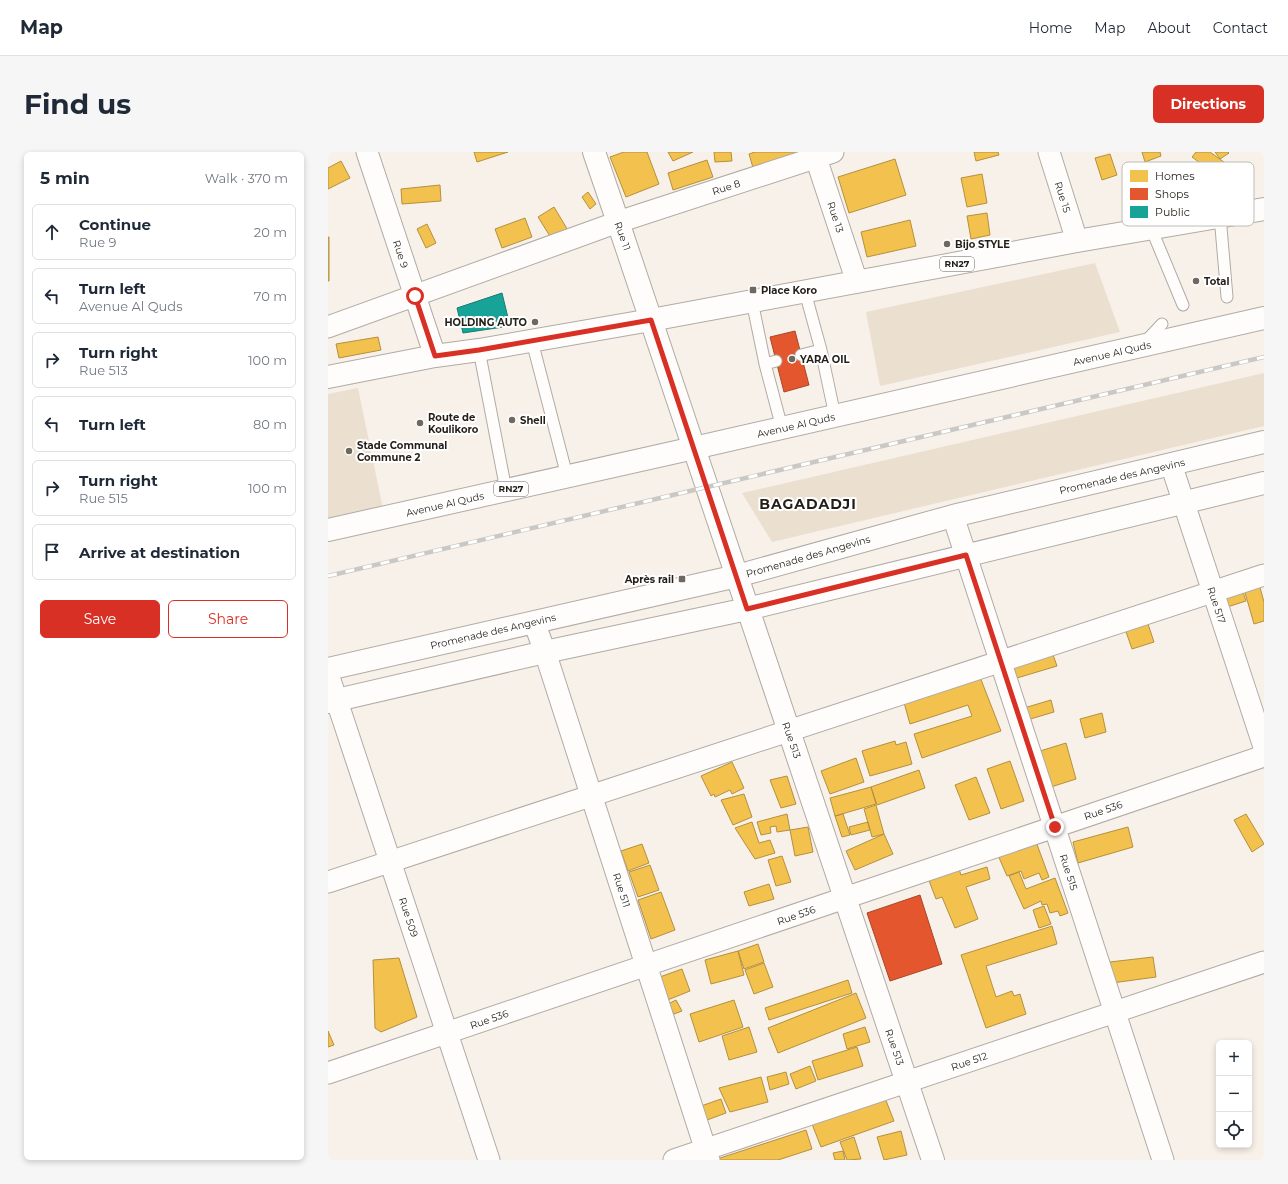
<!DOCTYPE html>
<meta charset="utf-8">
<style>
:root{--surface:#fff;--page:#f6f6f7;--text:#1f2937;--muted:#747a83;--line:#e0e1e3;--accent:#d93025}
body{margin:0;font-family:Montserrat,sans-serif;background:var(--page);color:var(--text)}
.controls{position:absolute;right:12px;bottom:12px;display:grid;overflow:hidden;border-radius:6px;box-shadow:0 2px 6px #0003}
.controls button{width:36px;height:36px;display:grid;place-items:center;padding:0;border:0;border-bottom:1px solid var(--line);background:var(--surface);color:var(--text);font:20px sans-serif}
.stop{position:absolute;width:12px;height:12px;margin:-9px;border:3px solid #d93025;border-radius:50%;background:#fff}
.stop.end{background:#d93025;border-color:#fff;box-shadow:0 1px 4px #0008}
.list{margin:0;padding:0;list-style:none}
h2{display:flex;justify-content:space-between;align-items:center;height:52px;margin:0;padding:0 16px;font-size:17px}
h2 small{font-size:13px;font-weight:400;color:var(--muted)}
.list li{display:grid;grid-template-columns:26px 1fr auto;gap:12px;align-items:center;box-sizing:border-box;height:56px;margin:0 8px 8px;padding:0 8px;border:1px solid var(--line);border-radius:6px}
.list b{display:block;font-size:15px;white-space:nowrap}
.list p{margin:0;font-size:13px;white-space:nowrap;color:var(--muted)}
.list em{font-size:13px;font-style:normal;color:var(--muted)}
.actions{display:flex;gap:8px;padding:12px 16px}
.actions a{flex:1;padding:9px 0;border:1px solid var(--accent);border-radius:6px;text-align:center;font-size:14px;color:var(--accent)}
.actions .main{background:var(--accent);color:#fff}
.icon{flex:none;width:22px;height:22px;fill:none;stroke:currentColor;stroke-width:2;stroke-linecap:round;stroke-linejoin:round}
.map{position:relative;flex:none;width:936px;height:1008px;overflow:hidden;border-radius:6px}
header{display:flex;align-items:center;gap:24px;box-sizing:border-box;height:56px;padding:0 20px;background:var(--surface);border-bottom:1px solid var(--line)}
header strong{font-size:19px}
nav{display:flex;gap:22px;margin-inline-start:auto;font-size:14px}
.intro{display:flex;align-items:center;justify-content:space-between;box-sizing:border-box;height:96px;padding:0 24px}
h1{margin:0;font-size:28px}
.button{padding:10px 18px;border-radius:6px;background:var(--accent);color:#fff;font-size:14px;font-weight:700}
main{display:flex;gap:24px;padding:0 24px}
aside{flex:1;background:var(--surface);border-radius:6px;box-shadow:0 2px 6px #0003}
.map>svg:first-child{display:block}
.green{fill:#ebdfd0}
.homes{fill:#f2c14e;stroke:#b4903e}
.shops{fill:#e4572e;stroke:#aa4627}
.public{fill:#17a398;stroke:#1b7b71}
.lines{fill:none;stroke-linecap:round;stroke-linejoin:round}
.lane-casing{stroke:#b0aba4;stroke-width:13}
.street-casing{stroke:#b0aba4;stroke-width:23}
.secondary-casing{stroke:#b0aba4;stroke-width:24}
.primary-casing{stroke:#b0aba4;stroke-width:24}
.lane{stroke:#fefdfc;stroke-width:11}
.street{stroke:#fefdfc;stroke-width:21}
.secondary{stroke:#fefdfc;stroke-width:22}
.primary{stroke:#fefdfc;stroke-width:22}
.rail-casing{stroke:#cac8c5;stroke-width:4.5}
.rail{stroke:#fff;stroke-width:3;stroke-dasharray:9;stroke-linecap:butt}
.route{stroke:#d93025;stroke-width:5}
.poi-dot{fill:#6e6860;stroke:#fff;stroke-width:1.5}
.labels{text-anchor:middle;stroke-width:4;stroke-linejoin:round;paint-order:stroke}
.shield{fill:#fff;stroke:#65625d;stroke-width:1}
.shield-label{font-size:9px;font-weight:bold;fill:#231e17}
.street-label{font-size:10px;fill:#231e17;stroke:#fff}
.poi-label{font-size:10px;font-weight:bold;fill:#231e17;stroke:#fff;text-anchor:start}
.district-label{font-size:14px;font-weight:bold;letter-spacing:1px;fill:#231e17;stroke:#fff}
.key{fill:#fff;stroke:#bdbcb9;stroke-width:1}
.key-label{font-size:11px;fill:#231e17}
</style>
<header>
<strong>Map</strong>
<nav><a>Home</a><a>Map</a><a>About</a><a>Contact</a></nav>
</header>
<div class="intro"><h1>Find us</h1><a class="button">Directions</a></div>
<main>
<aside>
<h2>5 min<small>Walk · 370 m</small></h2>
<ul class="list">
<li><svg class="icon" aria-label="ahead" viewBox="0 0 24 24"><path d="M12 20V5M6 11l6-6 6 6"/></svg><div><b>Continue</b><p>Rue 9</p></div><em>20 m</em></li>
<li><svg class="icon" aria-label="left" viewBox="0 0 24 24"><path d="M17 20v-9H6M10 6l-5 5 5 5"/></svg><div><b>Turn left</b><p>Avenue Al Quds</p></div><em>70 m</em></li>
<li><svg class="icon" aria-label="right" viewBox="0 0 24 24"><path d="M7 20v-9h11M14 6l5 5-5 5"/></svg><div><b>Turn right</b><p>Rue 513</p></div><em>100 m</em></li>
<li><svg class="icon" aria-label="left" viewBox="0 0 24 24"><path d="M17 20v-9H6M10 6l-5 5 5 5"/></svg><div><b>Turn left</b></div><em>80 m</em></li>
<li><svg class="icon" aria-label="right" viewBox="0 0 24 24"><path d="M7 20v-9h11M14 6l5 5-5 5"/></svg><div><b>Turn right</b><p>Rue 515</p></div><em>100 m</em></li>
<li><svg class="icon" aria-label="arrive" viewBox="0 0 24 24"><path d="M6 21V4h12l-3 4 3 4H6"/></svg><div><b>Arrive at destination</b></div></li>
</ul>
<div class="actions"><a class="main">Save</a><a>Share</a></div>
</aside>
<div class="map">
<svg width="936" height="1008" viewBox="0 0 936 1008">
<rect width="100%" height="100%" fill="#f8f1e9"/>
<!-- green -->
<path class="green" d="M767,111L792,180L552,234L538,160Z
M936,221V274L444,390L414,341Z
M30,236L55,357L0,368V242Z"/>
<!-- homes -->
<path class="homes" d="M146,0H180L149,10Z
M296,0H319L331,32L298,45L282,5Z
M340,0H365L345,9Z
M386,0H403L404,9L387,10Z
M427,0H469L470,4L426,19L421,2Z
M646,0H670L671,3L648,9Z
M814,0H832L833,4L817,10Z
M868,0H882L900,13L891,25L864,5Z
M887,0H900L901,1L892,7Z
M782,2L789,23L774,28L767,6Z
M567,7L578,43L521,61L510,25Z
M379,8L385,25L345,38L340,21Z
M13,9L22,26L0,37V16Z
M654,22L659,51L639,55L633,26Z
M112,33L113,49L74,52L73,37Z
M260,40L268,52L262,57L254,45Z
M226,55L241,80L225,89L210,65Z
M659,61L662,83L643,87L639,64Z
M197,66L204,85L174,96L167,77Z
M582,68L588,94L539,105L533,80Z
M99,72L108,91L98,96L89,77Z
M0,85H1V129H0Z
M50,185L53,198L11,206L8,192Z
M931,432L936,450V469L926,472L916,437Z
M914,437L918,449L893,457L889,445Z
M818,466L826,490L804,497L796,474Z
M724,500L729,514L689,526L685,513Z
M652,525L673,579L594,606L586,582L644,564L640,553L582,572L575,547Z
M723,548L726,560L699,568L696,556Z
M774,561L778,580L757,586L752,567Z
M567,589L568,593L578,590L584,612L542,624L534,599Z
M738,591L748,627L723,635L712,599Z
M528,606L536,630L502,642L493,619Z
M682,609L696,649L673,657L659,617Z
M404,610L416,636L404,642L402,638L387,645L386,642L383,644L373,624Z
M591,618L597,636L549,653L543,635Z
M459,624L468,652L453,656L442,628Z
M648,625L662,661L641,668L627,633Z
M543,635L548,652L507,664L502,646Z
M416,642L424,665L405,673L393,648Z
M548,653L556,682L544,685L536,657Z
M459,662L462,678L449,680L448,674L442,675L443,681L433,683L429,670Z
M515,662L522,683L514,685L507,664Z
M918,662L936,692L924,700L906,668Z
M424,670L431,691L442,688L447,701L427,707L407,676Z
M540,670L542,678L523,683L521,675Z
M480,675L485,700L467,704L462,678Z
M800,675L805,695L750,711L745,690Z
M556,682L565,702L527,718L518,699Z
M707,687L721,725L714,728L711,721L696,727L693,719L679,724L669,701Z
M314,692L321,711L300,719L293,699Z
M454,704L463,730L448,734L440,708Z
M322,713L331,738L310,745L301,720Z
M630,714L633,723L659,715L662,727L638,735L650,767L627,776L614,745L608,747L600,726Z
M691,720L698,737L727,726L740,761L732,764L730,759L722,761L719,752L714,753L713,749L696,757L681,724Z
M441,732L446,747L421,754L416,740Z
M333,740L347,778L323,787L310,748Z
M716,754L723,772L711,776L705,758Z
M724,774L729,792L658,814L668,845L684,839L686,844L692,842L698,862L658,876L633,803Z
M430,792L436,810L416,817L410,799Z
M410,799L416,823L383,832L377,808Z
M825,805L828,825L784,831L782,810Z
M71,806L89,865L53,880L47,876L45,808Z
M436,811L445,835L426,842L417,818Z
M354,817L362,839L337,849L329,826Z
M520,828L524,841L441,868L437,856Z
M528,841L538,866L450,901L440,876Z
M348,848L354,859L346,862L340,852Z
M406,848L415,875L371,890L362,862Z
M421,875L429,900L401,908L394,884Z
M537,875L542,890L519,897L515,882Z
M0,879L6,893L0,895Z
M529,895L535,914L490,928L484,909Z
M482,914L488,929L468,937L462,922Z
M458,920L461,932L442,938L439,925Z
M433,925L440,950L402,960L391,936Z
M557,946L566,969L493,995L484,972Z
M393,947L398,961L379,968L373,954Z
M478,978L484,997L450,1008H386Z
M573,979L579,1003L556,1008L549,985Z
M526,985L533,1007L519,1008L512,990Z
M515,999L517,1008H507L505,1001Z"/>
<!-- shops -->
<path class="shops" d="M467,179L481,233L456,240L442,185Z
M592,743L614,812L562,829L539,761Z"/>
<!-- public -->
<path class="public" d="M174,141L182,174L135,181L129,156Z"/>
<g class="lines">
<defs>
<path id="lane" d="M892,64L899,145
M823,76L855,153
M477,140L493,198L507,264
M424,149L437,212L454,276
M204,189L239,324
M818,189L834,172
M151,198L178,338
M473,203L493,198
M437,212L448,209"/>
<path id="street" d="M39,0L107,204
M486,0L529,130
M721,0L749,89
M0,175L290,70L505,0
M843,312L936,595
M625,364L835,1008
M206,470L217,500L381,1008
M0,522L161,1008
M0,730L936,423
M0,921L936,604
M346,1008L936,810"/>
<path id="secondary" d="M266,0L290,70L605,1008
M0,517L409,424L625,364L936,290
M0,550L217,500L419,457L936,331"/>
<path id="primary" d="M0,225L107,204L151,198L323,168L749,89L936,57
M0,378L366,296L936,166"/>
</defs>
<!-- lane casing -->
<use href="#lane" class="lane-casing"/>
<!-- street casing -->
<use href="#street" class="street-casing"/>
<!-- secondary casing -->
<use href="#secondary" class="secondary-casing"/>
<!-- primary casing -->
<use href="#primary" class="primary-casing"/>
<!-- lane -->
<use href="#lane" class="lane"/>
<!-- street -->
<use href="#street" class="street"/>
<!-- secondary -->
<use href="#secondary" class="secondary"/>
<!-- primary -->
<use href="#primary" class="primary"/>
<defs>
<path id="rail" d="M0,424L379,335L936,205"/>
</defs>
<!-- rail casing -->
<use href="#rail" class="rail-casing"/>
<!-- rail -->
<use href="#rail" class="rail"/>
</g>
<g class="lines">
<!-- route -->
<path class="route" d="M87,144L107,204L151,198L323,168L419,457L638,403L727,675"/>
</g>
<!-- markers -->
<g class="poi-dot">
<circle cx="619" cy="92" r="4"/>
<circle cx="868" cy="129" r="4"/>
<rect x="421" y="134" width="8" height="8" rx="2"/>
<circle cx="207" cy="170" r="4"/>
<circle cx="464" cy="207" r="4"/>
<circle cx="184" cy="268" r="4"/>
<circle cx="92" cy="271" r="4"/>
<circle cx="21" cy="299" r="4"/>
<rect x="350" y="423" width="8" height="8" rx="2"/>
</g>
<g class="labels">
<!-- shield labels -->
<g class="shield">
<rect x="612" y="105" width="34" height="14" rx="3"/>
<rect x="166" y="330" width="34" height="14" rx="3"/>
</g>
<g class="shield-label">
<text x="629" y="115">RN27</text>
<text x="183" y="340">RN27</text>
</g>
<!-- street labels -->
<g class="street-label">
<text transform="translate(398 35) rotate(-18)" y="4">Rue 8</text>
<text transform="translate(735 45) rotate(73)" y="4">Rue 15</text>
<text transform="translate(508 65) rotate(72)" y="4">Rue 13</text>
<text transform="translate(295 84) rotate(71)" y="4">Rue 11</text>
<text transform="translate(73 102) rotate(72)" y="4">Rue 9</text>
<text transform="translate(784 201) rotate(-13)" y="4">Avenue Al Quds</text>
<text transform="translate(468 273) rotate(-13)" y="4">Avenue Al Quds</text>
<text transform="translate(794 324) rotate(-13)" y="4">Promenade des Angevins</text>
<text transform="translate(117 352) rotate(-13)" y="4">Avenue Al Quds</text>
<text transform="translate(480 404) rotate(-16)" y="4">Promenade des Angevins</text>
<text transform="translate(889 453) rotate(72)" y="4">Rue 517</text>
<text transform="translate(165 479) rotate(-13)" y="4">Promenade des Angevins</text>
<text transform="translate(464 588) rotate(71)" y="4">Rue 513</text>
<text transform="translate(775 658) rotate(-19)" y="4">Rue 536</text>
<text transform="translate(741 720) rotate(72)" y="4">Rue 515</text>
<text transform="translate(294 738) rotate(72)" y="4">Rue 511</text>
<text transform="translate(468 763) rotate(-19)" y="4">Rue 536</text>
<text transform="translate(81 765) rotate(72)" y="4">Rue 509</text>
<text transform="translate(161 867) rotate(-19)" y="4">Rue 536</text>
<text transform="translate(567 895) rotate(71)" y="4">Rue 513</text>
<text transform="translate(641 909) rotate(-19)" y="4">Rue 512</text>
</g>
<!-- poi labels -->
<g class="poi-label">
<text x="627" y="96">Bijo STYLE</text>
<text x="876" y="133">Total</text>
<text x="433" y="142">Place Koro</text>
<text x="199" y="174" text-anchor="end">HOLDING AUTO</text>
<text x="472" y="211">YARA OIL</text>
<text x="100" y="269">Route de<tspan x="100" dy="12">Koulikoro</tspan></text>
<text x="192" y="272">Shell</text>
<text x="29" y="297">Stade Communal<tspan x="29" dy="12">Commune 2</tspan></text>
<text x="346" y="431" text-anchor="end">Après rail</text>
</g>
<!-- district labels -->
<g class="district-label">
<text x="480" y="357">BAGADADJI</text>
</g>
</g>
<!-- legend -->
<rect x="794" y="10" width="132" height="64" rx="6" class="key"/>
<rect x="802" y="18" width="18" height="12" fill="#f2c14e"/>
<rect x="802" y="36" width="18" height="12" fill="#e4572e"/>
<rect x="802" y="54" width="18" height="12" fill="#17a398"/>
<g class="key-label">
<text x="827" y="28">Homes</text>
<text x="827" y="46">Shops</text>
<text x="827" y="64">Public</text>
</g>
</svg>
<div class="controls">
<button>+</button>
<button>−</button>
<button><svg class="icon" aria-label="locate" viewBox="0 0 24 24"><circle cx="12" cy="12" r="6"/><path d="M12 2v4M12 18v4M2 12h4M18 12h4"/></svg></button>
</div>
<div class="stop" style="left:87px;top:144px"></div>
<div class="stop end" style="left:727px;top:675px"></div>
</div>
</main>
